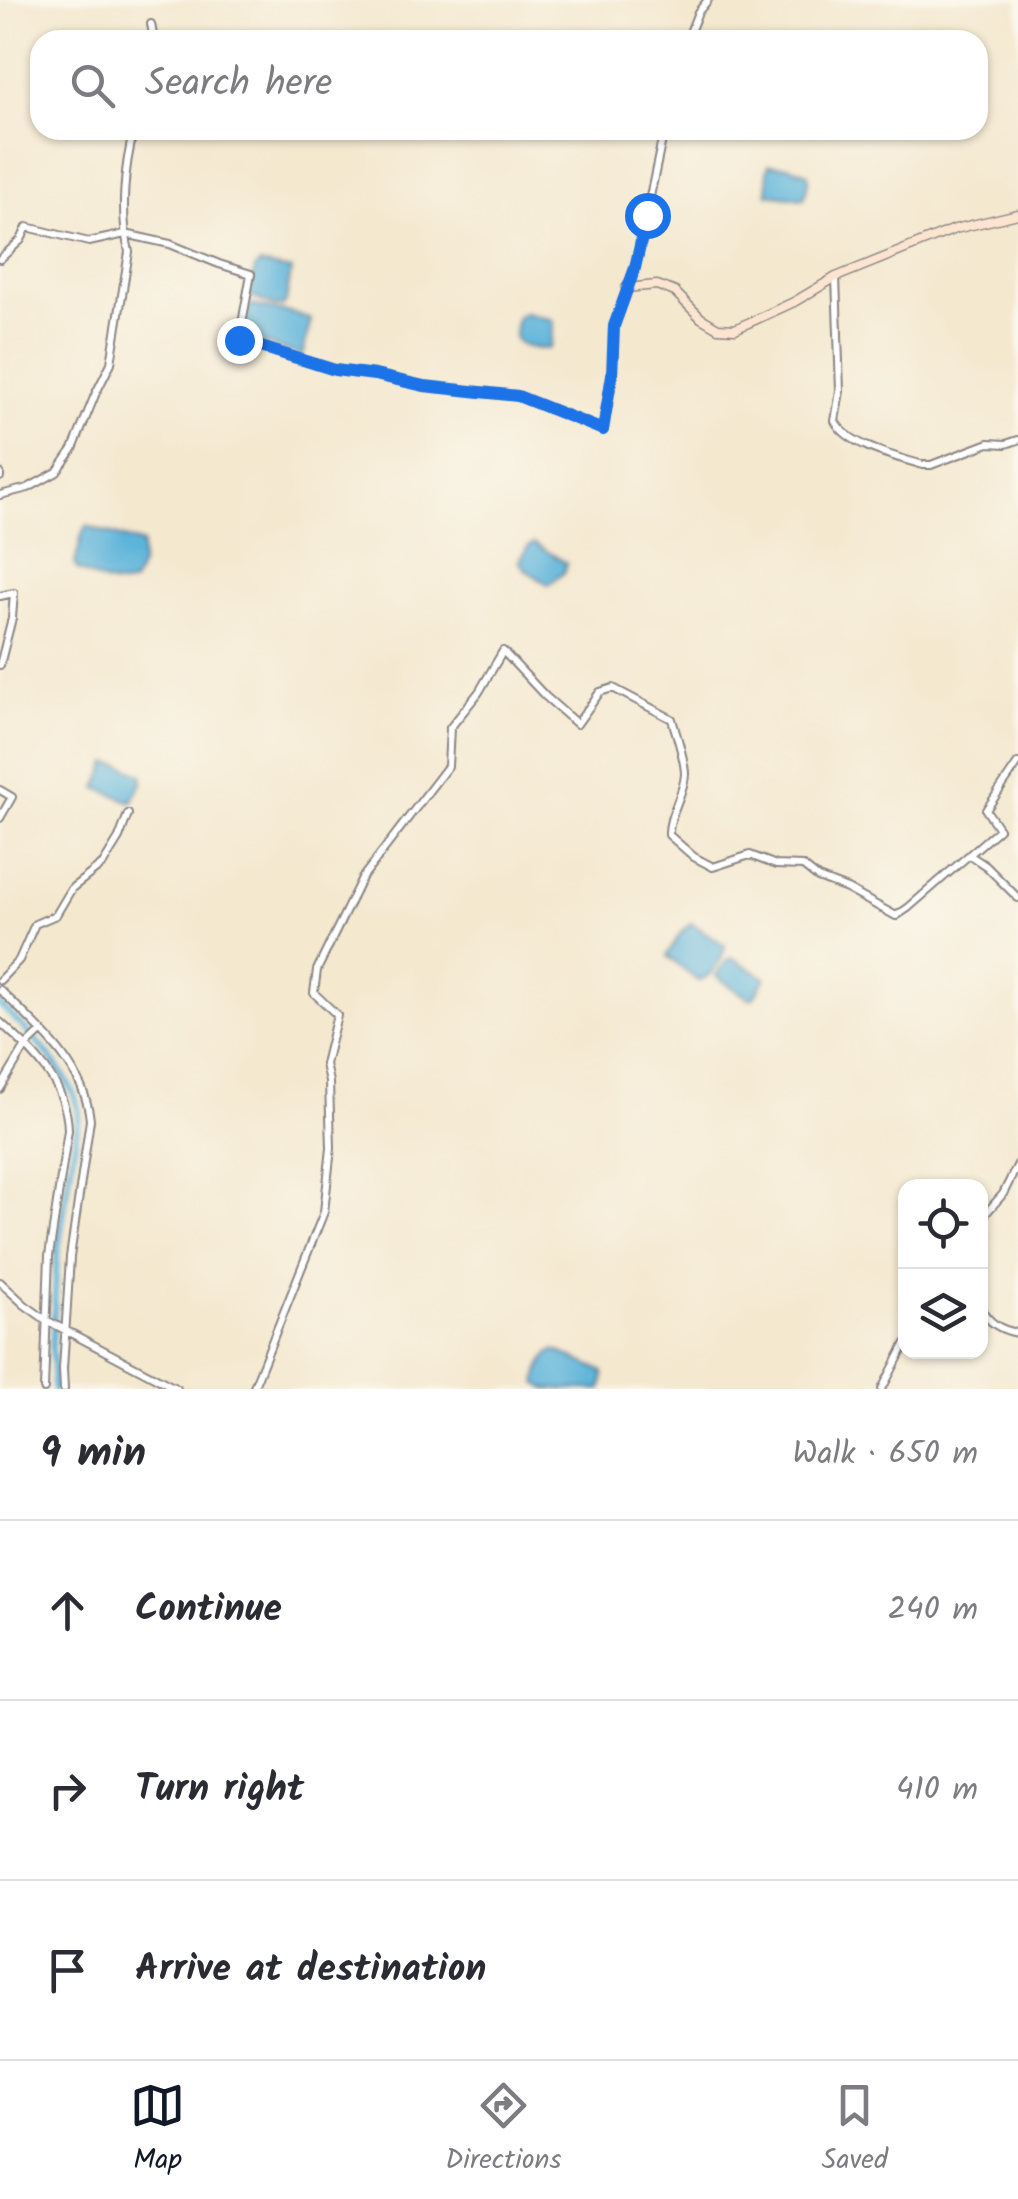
<!DOCTYPE html>
<meta charset="utf-8">
<style>
:root{--surface:#fff;--page:#f7f7f7;--text:#2b2b33;--muted:#7c7c81;--line:#e1e1e2;--accent:#111827}
body{margin:0;font-family:Kalam,sans-serif;background:var(--page);color:var(--text)}
.controls{position:absolute;right:30px;bottom:30px;display:grid;overflow:hidden;border-radius:20px;box-shadow:0 2px 8px #0004}
.controls button{width:90px;height:90px;display:grid;place-items:center;padding:0;border:0;border-bottom:2px solid var(--line);background:var(--surface);color:var(--text);font:50px sans-serif}
.stop{position:absolute;width:30px;height:30px;margin:-22px;border:8px solid #1a73e8;border-radius:50%;background:#fff}
.stop.end{background:#1a73e8;border-color:#fff;box-shadow:0 2px 10px #0008}
.list{margin:0;padding:0;list-style:none}
h2{display:flex;justify-content:space-between;align-items:center;height:130px;margin:0;padding:0 40px;font-size:42px}
h2 small{font-size:32px;font-weight:400;color:var(--muted)}
.list li{display:grid;grid-template-columns:65px 1fr auto;gap:30px;align-items:center;box-sizing:border-box;height:180px;padding:0 40px;border-top:2px solid var(--line)}
.list b{display:block;font-size:38px;white-space:nowrap}
.list em{font-size:32px;font-style:normal;color:var(--muted)}
.icon{flex:none;width:55px;height:55px;fill:none;stroke:currentColor;stroke-width:2;stroke-linecap:round;stroke-linejoin:round}
.map{position:relative;flex:none;width:1018px;height:1389px;overflow:hidden}
.search{position:absolute;background:var(--surface);box-shadow:0 2px 8px #0004;left:30px;right:30px;top:30px;height:110px;display:flex;align-items:center;gap:25px;box-sizing:border-box;padding:0 35px;border-radius:30px;color:var(--muted);font-size:38px}
.sheet{height:670px;background:var(--surface)}
nav{display:flex;justify-content:space-around;align-items:center;box-sizing:border-box;height:140px;border-top:2px solid var(--line);background:var(--surface);font-size:28px;color:var(--muted)}
nav a{display:grid;justify-items:center;gap:5px}
nav .on{color:var(--accent)}
.map>svg:first-child{display:block}
.water{fill:#5db4da;stroke:#406b8a;stroke-width:2.5}
.lines{fill:none;stroke-linecap:round;stroke-linejoin:round}
.canal{stroke:#5db4da;stroke-width:6}
.street-casing{stroke:#8b8585;stroke-width:10}
.secondary-casing{stroke:#8b8585;stroke-width:11}
.street{stroke:#fff;stroke-width:6}
.secondary{stroke:#fce5d0;stroke-width:8}
.route{stroke:#1a73e8;stroke-width:12}
</style>
<div class="map">
<svg width="1018" height="1389" viewBox="0 0 1018 1389">
<rect width="100%" height="100%" fill="#fbf7ec"/>
<filter id="ink" filterUnits="userSpaceOnUse"><feTurbulence type="fractalNoise" baseFrequency=".01" numOctaves="2"/><feDisplacementMap in="SourceGraphic" scale="20" xChannelSelector="R" yChannelSelector="G"/><feConvolveMatrix kernelMatrix="1 2 1 2 8 2 1 2 1" color-interpolation-filters="sRGB"/></filter>
<filter id="wash" filterUnits="userSpaceOnUse"><feTurbulence type="fractalNoise" baseFrequency=".0048" numOctaves="4" result="noise"/><feDisplacementMap in="SourceGraphic" scale="40" xChannelSelector="R" yChannelSelector="G"/><feGaussianBlur stdDeviation="2.25" result="paint"/><feColorMatrix in="noise" values="0 0 0 0 0 0 0 0 0 0 0 0 0 0 0 0 0 1.4 0 .05"/><feComposite in="paint" operator="in"/></filter>
<g filter="url(#wash)">
<rect width="100%" height="100%" fill="#f4e8cf"/>
<!-- water -->
<path class="water" d="M769,165L789,166L807,173L809,178L804,199L768,194L767,171Z
M259,264L291,270L286,302L283,306H275L249,296L255,269Z
M251,305L300,315L311,320L302,356L245,337L247,313Z
M525,313L553,320L554,327L550,348C539,350 524,348 516,340C514,332 515,324 518,316Z
M87,526L142,544L141,565L133,583C115,590 92,578 77,569L75,564L82,534Z
M534,543L566,563L564,572L549,585L526,570L519,561L528,547Z
M108,763L122,765L142,775L143,781L132,802L97,788Z
M691,923L725,945C723,960 712,977 698,981L667,956L680,934Z
M733,958L766,978L753,998H748L716,976L728,959Z
M555,1350L602,1371L604,1376L602,1389H547L538,1384C536,1375 545,1354 555,1350Z"/>
<g class="lines">
<!-- canal -->
<path class="canal" d="M0,1005C28,1031 75,1076 79,1115L57,1255L52,1348L54,1389"/>
</g>
</g>
<g filter="url(#ink)">
<g class="lines">
<defs>
<path id="street" d="M151,24L154,40
M687,40L698,12L708,0
M0,259L21,240L27,227L89,242L125,234L170,244L219,264L251,274L239,340L335,370L375,375L425,386L518,396L603,430L612,375L614,326L635,268L664,130
M836,277L840,391L835,421C848,446 897,457 923,465H931L989,443L1006,444L1018,440
M0,473V477
M0,495L28,488L57,472L73,449L95,395L111,363L129,252C120,213 124,168 134,130
M0,596L14,593L12,618L0,665
M0,790L12,797L0,818
M971,856L986,866L1018,898
M0,980L19,960L35,924L56,915L72,888L103,864L119,838L128,814
M0,990C37,1026 85,1066 90,1120L70,1257L63,1369L64,1389
M0,1022C33,1052 67,1083 68,1130L49,1256L44,1389
M0,1089L26,1046L42,1031
M980,1220L1003,1194L1018,1164
M0,1282L25,1305L46,1320L177,1389
M980,1307C989,1323 1000,1330 1018,1333
M253,1389L324,1212L331,1148L329,1082L325,1064L337,1015L314,993L317,970L362,878L448,766L450,728L479,692L503,651L545,696L577,724L600,692L613,688L672,719C676,734 685,759 685,774C684,795 668,815 669,835L694,857L713,867L750,855L776,865L803,866L818,878L847,889L896,916L908,908L999,829L986,810L1018,763
M882,1389L906,1343"/>
<path id="secondary" d="M626,288L657,285L675,292L701,318L718,328L735,329L794,302L836,277L955,229L1018,214"/>
</defs>
<!-- street casing -->
<use href="#street" class="street-casing"/>
<!-- secondary casing -->
<use href="#secondary" class="secondary-casing"/>
<!-- street -->
<use href="#street" class="street"/>
<!-- secondary -->
<use href="#secondary" class="secondary"/>
</g>
</g>
<g class="lines" filter="url(#ink)">
<!-- route -->
<path class="route" d="M239,340L335,370L375,375L424,386L518,396L603,430L612,375L614,326L635,268L647,215"/>
</g>
</svg>
<div class="controls">
<button><svg class="icon" aria-label="locate" viewBox="0 0 24 24"><circle cx="12" cy="12" r="6"/><path d="M12 2v4M12 18v4M2 12h4M18 12h4"/></svg></button>
<button><svg class="icon" aria-label="layers" viewBox="0 0 24 24"><path d="M12 4l9 5-9 5-9-5zM3 14l9 5 9-5"/></svg></button>
</div>
<div class="stop" style="left:647px;top:215px"></div>
<div class="stop end" style="left:239px;top:340px"></div>
<div class="search"><svg class="icon" aria-label="search" viewBox="0 0 24 24"><circle cx="10" cy="10" r="6"/><path d="M15 15l6 6"/></svg>Search here</div>
</div>
<section class="sheet">
<h2>9 min<small>Walk · 650 m</small></h2>
<ul class="list">
<li><svg class="icon" aria-label="ahead" viewBox="0 0 24 24"><path d="M12 20V5M6 11l6-6 6 6"/></svg><div><b>Continue</b></div><em>240 m</em></li>
<li><svg class="icon" aria-label="right" viewBox="0 0 24 24"><path d="M7 20v-9h11M14 6l5 5-5 5"/></svg><div><b>Turn right</b></div><em>410 m</em></li>
<li><svg class="icon" aria-label="arrive" viewBox="0 0 24 24"><path d="M6 21V4h12l-3 4 3 4H6"/></svg><div><b>Arrive at destination</b></div></li>
</ul>
</section>
<nav>
<a class="on"><svg class="icon" aria-label="map" viewBox="0 0 24 24"><path d="M3 6l6-2 6 2 6-2v14l-6 2-6-2-6 2zM9 4v14M15 6v14"/></svg>Map</a>
<a><svg class="icon" aria-label="directions" viewBox="0 0 24 24"><path d="M12 3l9 9-9 9-9-9zM9 14v-3h6M13 9l2 2-2 2"/></svg>Directions</a>
<a><svg class="icon" aria-label="saved" viewBox="0 0 24 24"><path d="M7 4h10v16l-5-4-5 4z"/></svg>Saved</a>
</nav>
